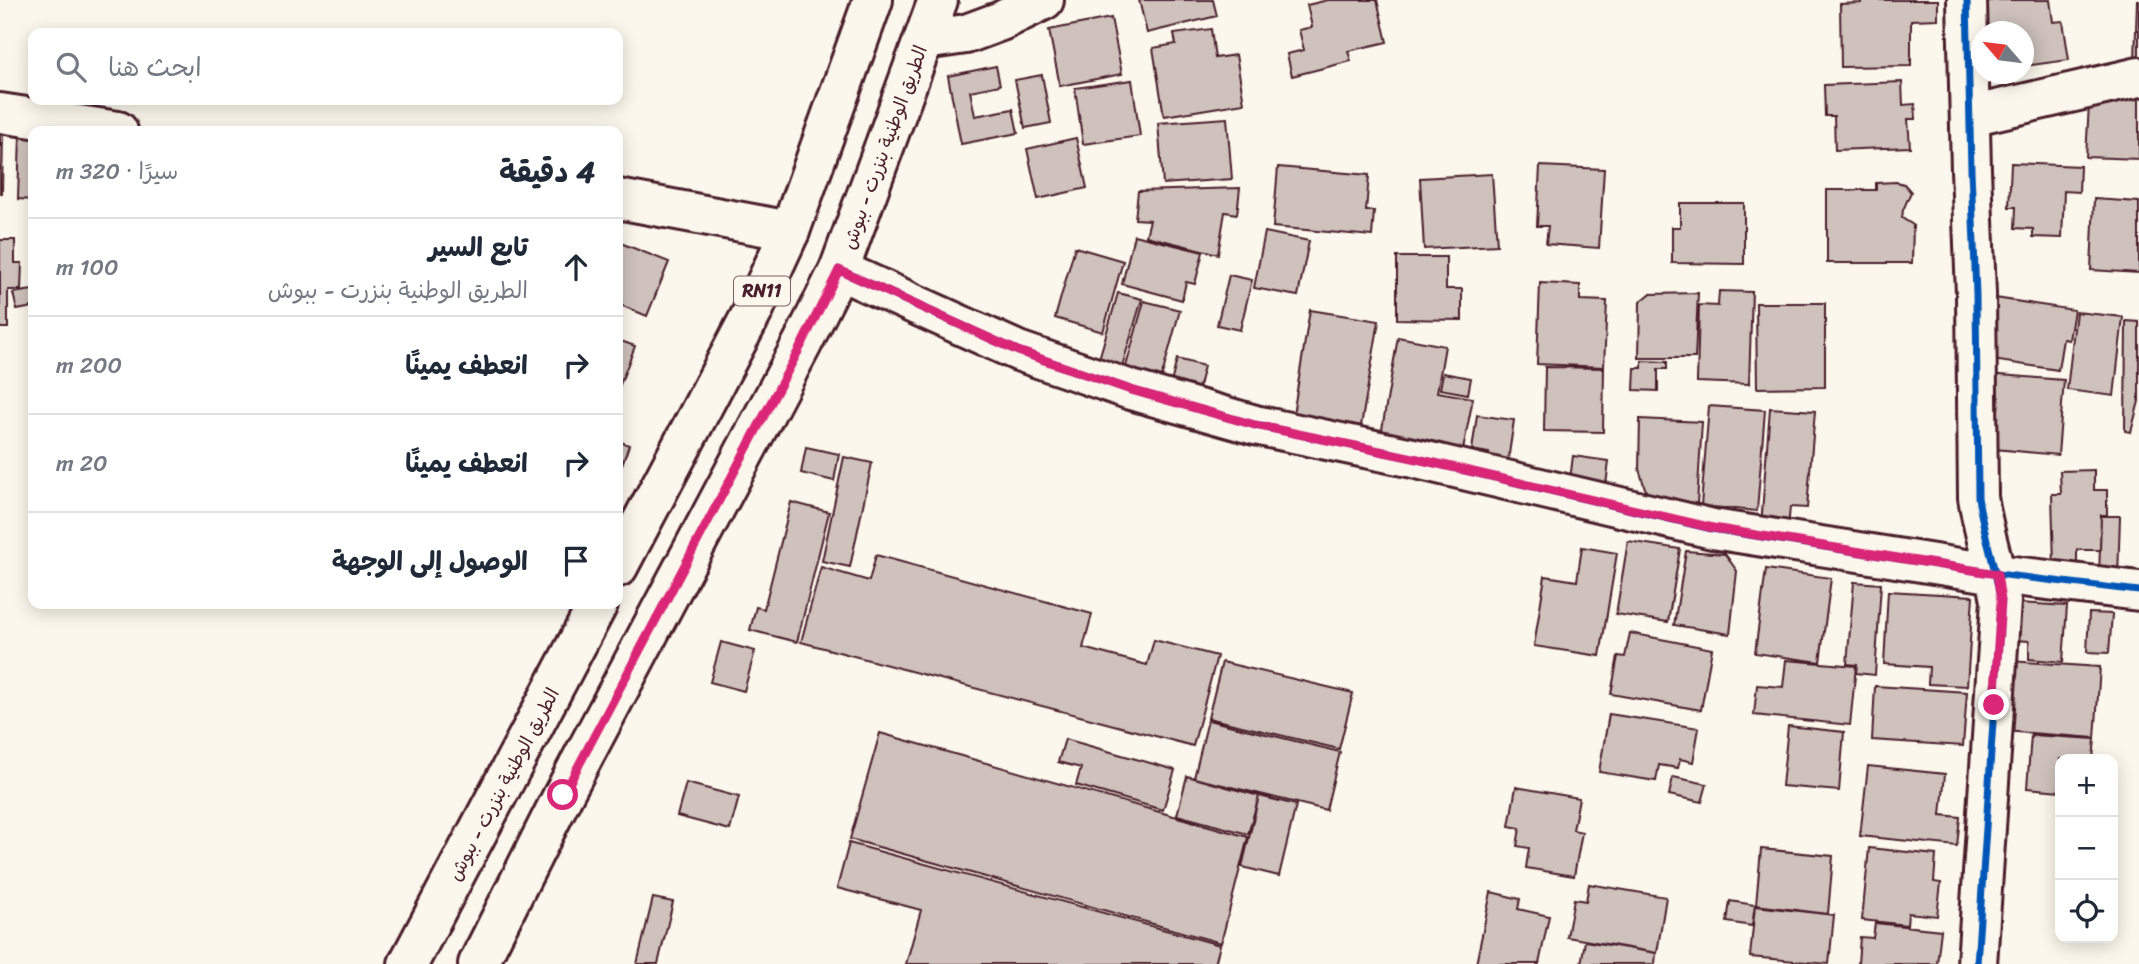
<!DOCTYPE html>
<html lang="ar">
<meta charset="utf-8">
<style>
:root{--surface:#fff;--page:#f2f2f3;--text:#1f2937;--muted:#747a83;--line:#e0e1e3}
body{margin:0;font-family:Sriracha,"Playpen Sans Arabic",sans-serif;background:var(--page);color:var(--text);direction:rtl}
.controls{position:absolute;right:21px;bottom:21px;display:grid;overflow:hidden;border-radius:14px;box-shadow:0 4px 18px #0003}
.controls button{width:63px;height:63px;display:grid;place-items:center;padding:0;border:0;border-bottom:2px solid var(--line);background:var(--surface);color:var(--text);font:35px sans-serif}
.compass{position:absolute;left:1971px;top:21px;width:63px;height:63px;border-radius:50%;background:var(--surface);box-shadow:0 4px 18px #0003;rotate:298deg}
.stop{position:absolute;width:21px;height:21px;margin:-16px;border:5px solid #db2777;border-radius:50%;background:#fff}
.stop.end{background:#db2777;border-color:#fff;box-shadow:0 2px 7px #0008}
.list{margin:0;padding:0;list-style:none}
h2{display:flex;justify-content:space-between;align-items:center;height:91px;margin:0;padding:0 28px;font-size:30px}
h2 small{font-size:23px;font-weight:400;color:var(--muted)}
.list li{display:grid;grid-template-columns:46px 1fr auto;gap:21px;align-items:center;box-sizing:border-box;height:98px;padding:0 28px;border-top:2px solid var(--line)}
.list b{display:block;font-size:26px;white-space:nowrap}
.list p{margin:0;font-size:23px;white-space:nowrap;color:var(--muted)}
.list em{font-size:23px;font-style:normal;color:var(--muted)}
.icon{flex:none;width:38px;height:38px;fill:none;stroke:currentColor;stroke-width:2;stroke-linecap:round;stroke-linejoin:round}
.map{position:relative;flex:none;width:2139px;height:964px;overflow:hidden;direction:ltr}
.search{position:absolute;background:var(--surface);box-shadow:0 4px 18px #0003;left:28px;top:28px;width:595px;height:77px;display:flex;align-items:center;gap:18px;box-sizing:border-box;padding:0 24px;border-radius:14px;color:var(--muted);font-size:26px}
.panel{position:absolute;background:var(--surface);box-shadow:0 4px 18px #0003;left:28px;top:126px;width:595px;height:483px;border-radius:14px;direction:rtl}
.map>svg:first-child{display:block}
.building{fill:#cfc2bc;stroke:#4a1f2b;stroke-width:2}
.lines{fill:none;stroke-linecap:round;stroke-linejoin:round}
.minor-casing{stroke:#4a1f2b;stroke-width:44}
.primary-casing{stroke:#4a1f2b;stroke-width:44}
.minor{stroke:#fbf7ec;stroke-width:38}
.primary{stroke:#fbf7ec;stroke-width:38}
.cycleway-casing{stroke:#fbf7ec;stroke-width:11}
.cycleway{stroke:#0057b8;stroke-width:7}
.route{stroke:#db2777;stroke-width:9}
.labels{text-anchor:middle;stroke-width:6;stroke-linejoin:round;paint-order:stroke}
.shield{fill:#fbf7ec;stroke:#7f6065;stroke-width:2}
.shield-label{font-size:18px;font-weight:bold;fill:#4a1f2b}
.street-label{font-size:19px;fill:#4a1f2b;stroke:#fbf7ec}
</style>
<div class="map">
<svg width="2139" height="964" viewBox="0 0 2139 964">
<rect width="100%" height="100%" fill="#fbf7ec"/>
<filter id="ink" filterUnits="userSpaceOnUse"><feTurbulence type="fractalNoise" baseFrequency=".0143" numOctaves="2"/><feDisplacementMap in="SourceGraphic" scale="14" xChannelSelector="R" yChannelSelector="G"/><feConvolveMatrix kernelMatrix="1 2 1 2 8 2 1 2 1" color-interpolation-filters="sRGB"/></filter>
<g filter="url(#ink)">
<!-- building -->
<path class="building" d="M1139,0H1213L1217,16L1147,33Z
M1328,0H1377L1387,42L1348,51L1351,61L1292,76L1287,54L1304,50L1299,30L1312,27L1307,5Z
M1861,0H1938V19L1911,20V66L1841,67L1840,4L1861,3Z
M1995,0H2050L2053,22L2063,21L2069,60L2024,66V32H1986L1982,2Z
M2137,0H2139V61H2135Z
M1111,18L1122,74L1060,86L1049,30Z
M1211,29L1215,58L1236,55L1244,103L1164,116L1153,48L1176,44L1174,34Z
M996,66L1000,85L970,91L975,116L1013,109L1018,133L961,144L948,76Z
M1042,75L1051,123L1025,128L1015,80Z
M1132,80L1140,136L1083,144L1075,88Z
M1902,82L1903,105L1915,104L1916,119H1908L1910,147L1835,150L1834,116H1825L1824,85Z
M2108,91L2139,92V159L2086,157L2089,104L2107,105Z
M1227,118L1232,179L1163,184L1158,123Z
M0,134H3L2,193H0Z
M20,135H33V200L18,199Z
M1076,138L1087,188L1038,199L1027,149Z
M2011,163L2080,166L2079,192L2064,191L2062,238L2033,237V229L2015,228L2016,207H2009Z
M1540,166L1604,169L1599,248L1546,244L1548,226H1537Z
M1278,167L1369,175L1366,211H1374L1372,236L1273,227Z
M1492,174L1497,245L1424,249L1420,178Z
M1896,182L1904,184L1911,192L1903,210L1902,218L1913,225L1912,263H1827V190H1876V183Z
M1240,188L1237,214L1225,212L1218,254L1146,236L1150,220L1135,219L1138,191Z
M2094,199L2139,202V273L2091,270Z
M1680,203H1744V264L1672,263V227H1680Z
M1265,232L1309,241L1298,296L1254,288Z
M1134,235L1203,252L1195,284L1186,282L1182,300L1122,284Z
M0,240H15V263H22L21,290H8V328H0Z
M618,242L669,262L647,316L618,304Z
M1075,247L1123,261L1103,332L1055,318Z
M1397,257H1446V289H1462V320L1397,319Z
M1229,275L1252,280L1240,330L1217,325Z
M1540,283L1580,285V300L1607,301L1604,367L1537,364Z
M33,290V307L17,310L13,293Z
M1719,291L1752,292L1749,384L1697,382L1699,305L1718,306Z
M1118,293L1142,299L1120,373L1097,366Z
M1698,293L1695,358H1639L1640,302L1650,294Z
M1982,296L2074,310L2069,340L2063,339L2058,370L1992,360L1997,325L1978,321Z
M1144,301L1180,310L1161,379L1125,370Z
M1756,303H1825V387L1757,388Z
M1310,310L1379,321L1361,426L1293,415Z
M2076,312L2123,317L2114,396L2067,390Z
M2126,321L2139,322V401L2131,432L2125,431Z
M1398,337L1445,346L1437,392L1473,398L1463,450L1381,435Z
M618,340L635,346L618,390Z
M1177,359L1204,366L1197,394L1170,387Z
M1642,361L1667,362V369H1658V391L1634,390L1635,368H1642Z
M1545,367L1604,368L1603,432L1544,431Z
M1443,373L1471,378L1468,394L1440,389Z
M1987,374L2064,380L2058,455L1995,449L1999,398L1985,397Z
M1709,406L1765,410L1757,511L1701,506Z
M1770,408L1815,411L1807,508L1790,507L1788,528L1761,526Z
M1477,415L1514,420L1507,468L1487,465L1489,453L1472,450Z
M1640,419L1702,422L1697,504L1649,501L1639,469Z
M618,441L629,445L618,476Z
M806,447L839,454L834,481L801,473Z
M1573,456L1609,461L1606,485L1570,480Z
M844,457L872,463L850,567L822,561Z
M2094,470V490H2107V515H2101L2100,550H2077V565L2054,566L2052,494H2061L2060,471Z
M791,502L829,512L797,642L750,630L756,607L764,609Z
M2101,516H2120L2118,578L2099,577Z
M1628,541L1680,549L1668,622L1616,614Z
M1582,547L1617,553L1600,656L1534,646L1545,576L1577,581Z
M1686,551L1725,554L1737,571L1730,634L1674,625Z
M876,555L1092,614L1083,648L1147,665L1154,640L1217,656L1193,746L801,642L821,567L869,581Z
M1766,569L1831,578L1820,662L1755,653Z
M1854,582L1881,584L1875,675L1856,673L1857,665L1847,664Z
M1888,591L1973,596L1967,686L1928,684L1929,667L1884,664Z
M2018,603L2067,606L2063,662L2029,659V641L2015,640Z
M2089,613L2112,614L2109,653L2087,652Z
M1630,633L1712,649L1701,710L1611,694L1618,656L1625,657Z
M721,642L755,651L744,691L710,682Z
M1786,660L1856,666L1850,725L1754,715L1757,685L1783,687Z
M2010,661L2100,667L2095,738L2004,731Z
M1222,662L1353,693L1339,749L1208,718Z
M1875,686L1967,692L1963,746L1872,740Z
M1609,714L1699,728L1693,762L1680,759L1678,768L1659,765L1656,781L1599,772Z
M1208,720L1340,752L1326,810L1194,778Z
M1788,726L1844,732L1839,791L1782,786Z
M880,733L1248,837L1221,943L850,839Z
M2031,735L2095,739L2093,759H2060V791L2027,788Z
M1065,739L1175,770L1163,810L1076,785L1081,768L1058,762Z
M1868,766L1945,774L1941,815L1960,817L1957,846L1860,836Z
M1187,776L1259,796L1248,834L1177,815Z
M1673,777L1707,784L1702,802L1669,795Z
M686,783L739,797L730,830L677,816Z
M1516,787L1579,798L1573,830L1582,832L1574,876L1526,868L1529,848L1517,846L1520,828L1509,826Z
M1259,796L1296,805L1279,876L1242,867Z
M849,843L1220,945L1215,964H906L921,910L837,888Z
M1869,848L1936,855L1934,882L1941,883L1937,916L1908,913L1907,925L1862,920Z
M1761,849L1833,856L1828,914L1756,905Z
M1589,884L1666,897L1657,953L1567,937L1574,899L1586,901Z
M1491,892L1520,899L1518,909L1549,916L1539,964H1476Z
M653,898L673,902L658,964H637Z
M1730,901L1755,905L1752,926L1727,922Z
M1755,906L1834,915L1829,964L1750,957Z
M1875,923L1941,930L1937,964H1858L1860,937L1873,938Z
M1585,941L1656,953L1655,964H1581Z"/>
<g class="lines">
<defs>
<path id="minor" d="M1967,0L1971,170L1976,294L1978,497C1983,532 1995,565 2001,601L1977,964
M924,40L966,34L1001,21L1044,0
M0,113L118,131
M1970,116L2139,77
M618,199L790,231
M839,270L1018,351L1131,390L1255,425L1413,458L1713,529L1997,574L2139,591"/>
<path id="primary" d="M618,567L752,313L790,231L873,0
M408,964L598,604
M478,964L563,795L802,344L839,270L938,0"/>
</defs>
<!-- minor casing -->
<use href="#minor" class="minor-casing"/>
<!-- primary casing -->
<use href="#primary" class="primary-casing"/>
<!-- minor -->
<use href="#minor" class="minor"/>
<!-- primary -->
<use href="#primary" class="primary"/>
<defs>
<path id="cycleway" d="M1967,0L1971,170L1976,294L1978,497C1983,532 1995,565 2001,601L1977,964
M839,270L1018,351L1131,390L1255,425L1413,458L1713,529L1997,574L2139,591"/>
</defs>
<!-- cycleway casing -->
<use href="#cycleway" class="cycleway-casing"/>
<!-- cycleway -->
<use href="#cycleway" class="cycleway"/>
</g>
</g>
<g class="lines" filter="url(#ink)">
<!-- route -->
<path class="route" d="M563,795L802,344L839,270L1018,351L1131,390L1255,425L1413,458L1713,528L1997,574L2001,601L1994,705"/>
</g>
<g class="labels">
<!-- shield labels -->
<rect class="shield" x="734" y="276.5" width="56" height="29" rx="5"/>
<g class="shield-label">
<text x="762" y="297">RN11</text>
</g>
<!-- street labels -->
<g class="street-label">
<text transform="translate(884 147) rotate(-70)" y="7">الطريق الوطنية بنزرت - ببوش</text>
<text transform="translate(503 784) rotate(-62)" y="7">الطريق الوطنية بنزرت - ببوش</text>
</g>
</g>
</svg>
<div class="controls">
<button>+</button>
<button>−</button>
<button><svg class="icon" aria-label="locate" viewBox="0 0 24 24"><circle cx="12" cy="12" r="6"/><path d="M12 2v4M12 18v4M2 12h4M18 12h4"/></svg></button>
</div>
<svg class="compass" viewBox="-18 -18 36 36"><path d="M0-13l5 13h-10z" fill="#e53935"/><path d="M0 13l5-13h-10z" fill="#747a83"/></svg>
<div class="stop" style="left:563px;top:795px"></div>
<div class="stop end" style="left:1994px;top:705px"></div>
<div class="search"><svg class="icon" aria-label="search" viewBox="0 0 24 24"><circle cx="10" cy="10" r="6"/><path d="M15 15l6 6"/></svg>ابحث هنا</div>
<section class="panel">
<h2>4 دقيقة<small>سيرًا · 320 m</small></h2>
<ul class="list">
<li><svg class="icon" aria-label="ahead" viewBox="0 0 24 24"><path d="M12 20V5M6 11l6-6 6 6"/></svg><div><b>تابع السير</b><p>الطريق الوطنية بنزرت - ببوش</p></div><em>100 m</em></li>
<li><svg class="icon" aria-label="right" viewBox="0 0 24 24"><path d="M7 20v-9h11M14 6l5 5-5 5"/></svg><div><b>انعطف يمينًا</b></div><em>200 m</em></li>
<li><svg class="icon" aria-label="right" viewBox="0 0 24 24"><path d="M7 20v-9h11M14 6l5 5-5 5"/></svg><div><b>انعطف يمينًا</b></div><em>20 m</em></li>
<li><svg class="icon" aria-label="arrive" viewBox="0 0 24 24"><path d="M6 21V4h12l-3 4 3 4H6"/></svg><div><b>الوصول إلى الوجهة</b></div></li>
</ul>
</section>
</div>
